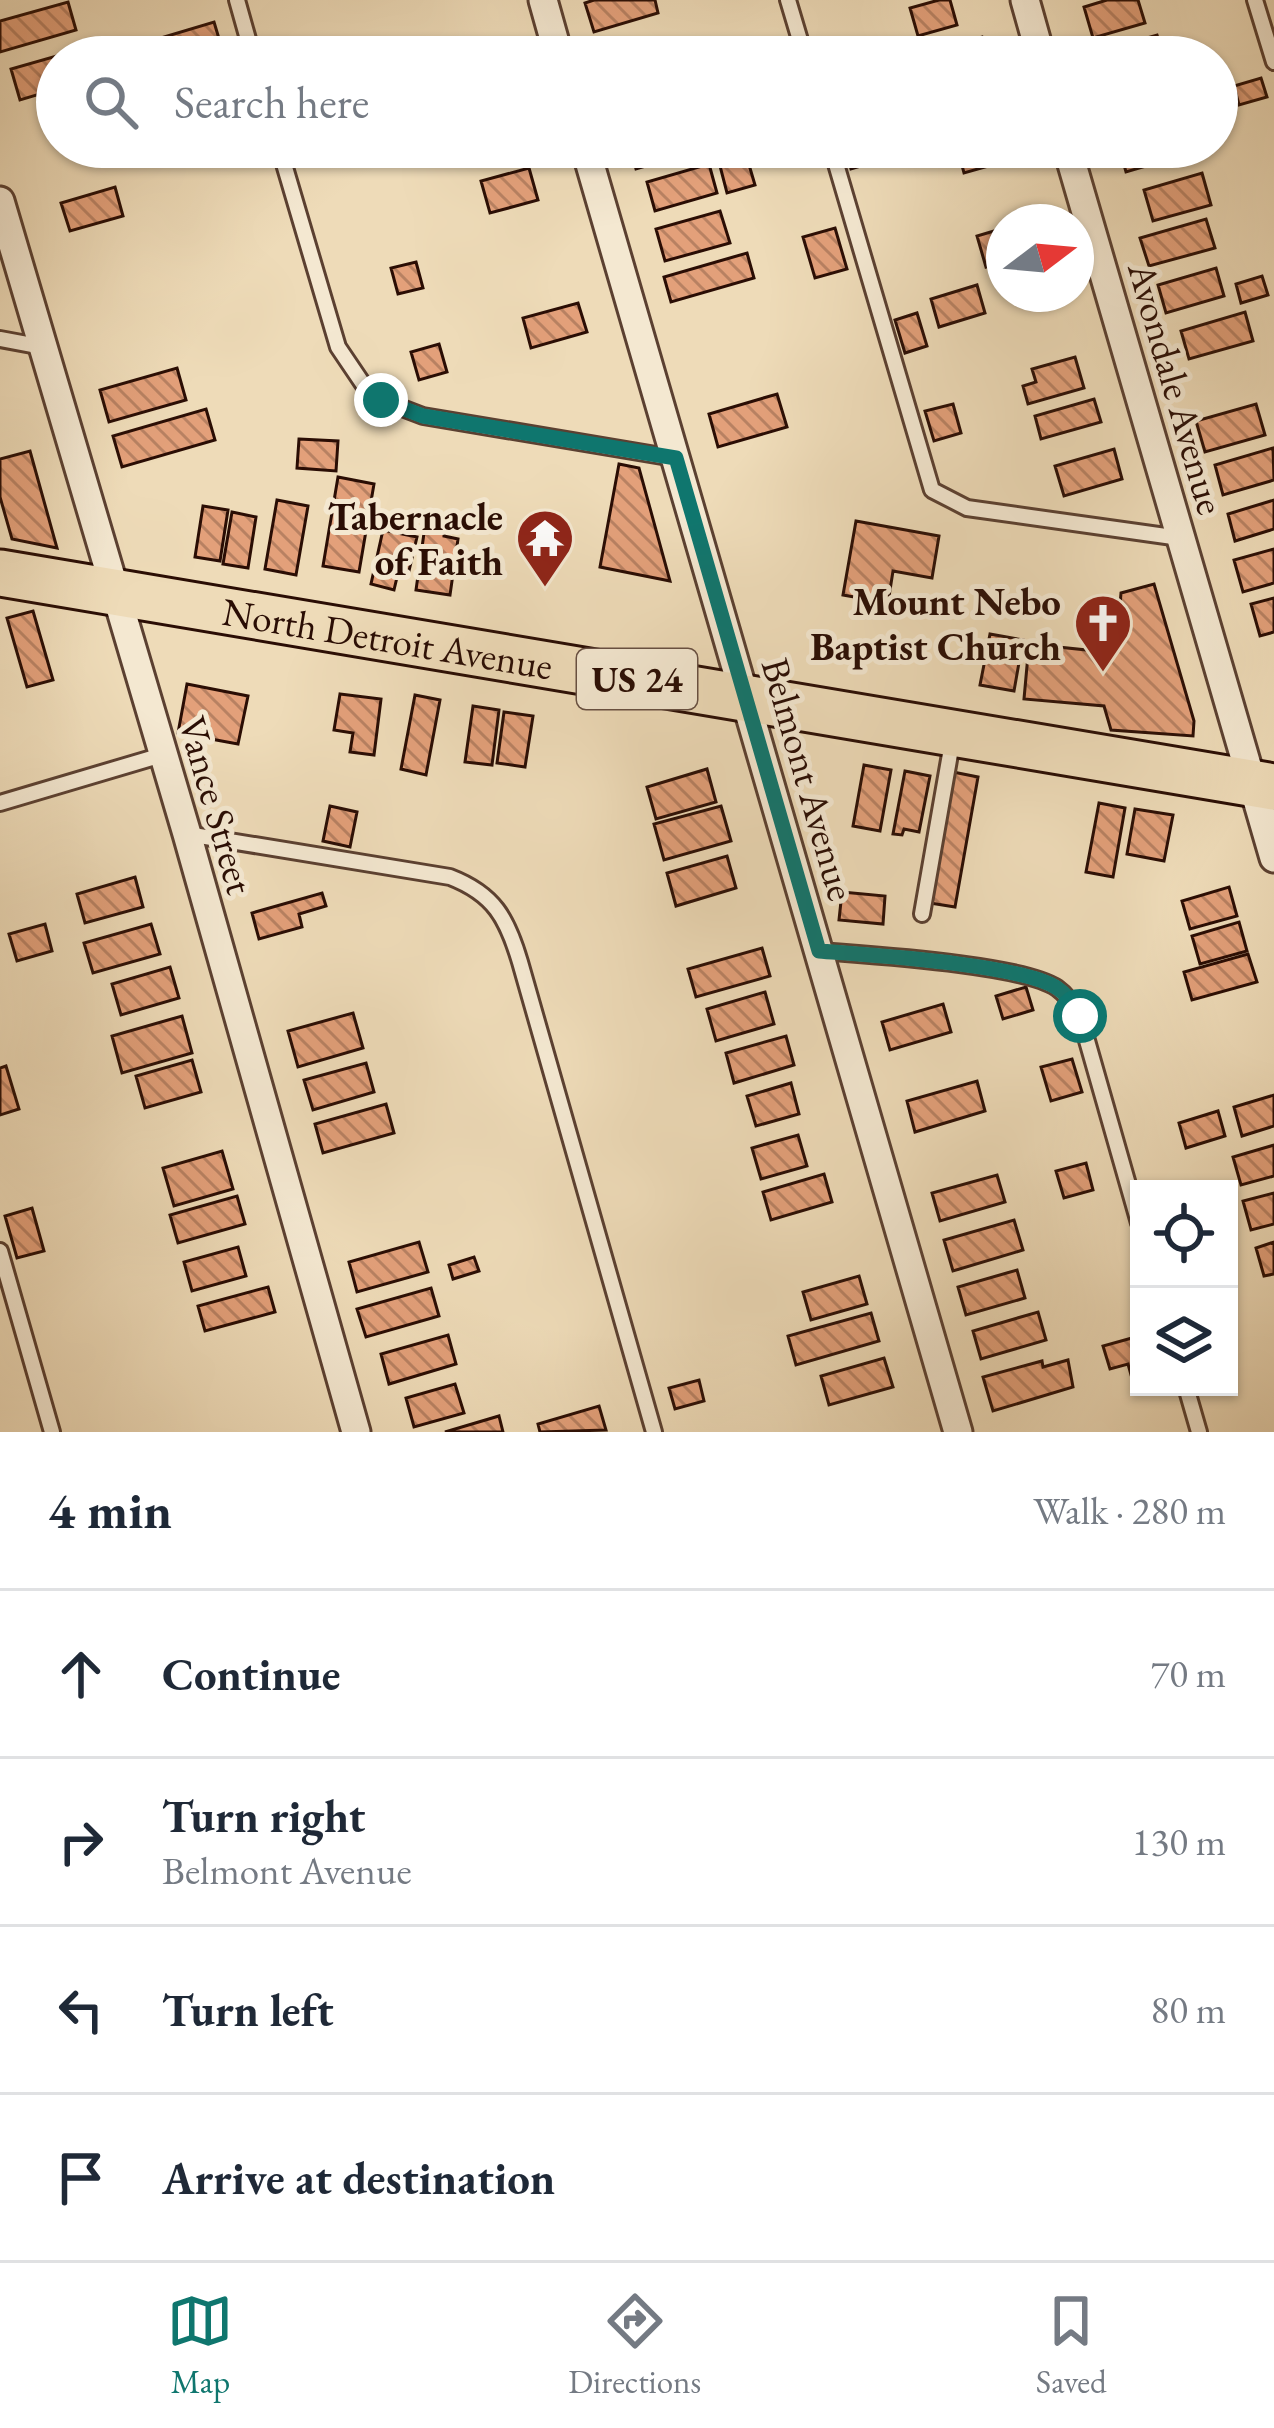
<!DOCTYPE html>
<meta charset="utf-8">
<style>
:root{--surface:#fff;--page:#f6f6f7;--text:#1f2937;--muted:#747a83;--line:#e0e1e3;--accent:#0f766e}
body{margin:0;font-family:"EB Garamond",serif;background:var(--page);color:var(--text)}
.controls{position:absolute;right:36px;bottom:36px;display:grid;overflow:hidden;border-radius:0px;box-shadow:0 3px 9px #0004}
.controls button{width:108px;height:108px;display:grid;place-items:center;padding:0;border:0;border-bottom:3px solid var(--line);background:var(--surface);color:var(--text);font:60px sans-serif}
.compass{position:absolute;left:986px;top:204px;width:108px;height:108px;border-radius:50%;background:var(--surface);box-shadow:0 3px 9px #0004;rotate:74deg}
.stop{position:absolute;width:36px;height:36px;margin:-27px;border:9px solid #0f766e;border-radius:50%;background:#fff}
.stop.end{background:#0f766e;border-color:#fff;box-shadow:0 3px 12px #0008}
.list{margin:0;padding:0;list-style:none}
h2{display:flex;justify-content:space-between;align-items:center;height:156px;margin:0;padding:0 48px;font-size:51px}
h2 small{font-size:39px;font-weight:400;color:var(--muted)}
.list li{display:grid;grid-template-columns:78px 1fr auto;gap:36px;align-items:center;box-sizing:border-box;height:168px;padding:0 48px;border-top:3px solid var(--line)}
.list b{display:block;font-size:45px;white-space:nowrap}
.list p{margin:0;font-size:39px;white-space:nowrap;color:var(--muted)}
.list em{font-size:39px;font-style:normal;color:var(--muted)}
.icon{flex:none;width:66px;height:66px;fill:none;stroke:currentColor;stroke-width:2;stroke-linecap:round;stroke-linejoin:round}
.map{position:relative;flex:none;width:1274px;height:1432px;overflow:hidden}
.search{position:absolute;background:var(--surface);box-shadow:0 3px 9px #0004;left:36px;right:36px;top:36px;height:132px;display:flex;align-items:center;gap:30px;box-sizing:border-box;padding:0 42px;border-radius:66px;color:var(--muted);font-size:45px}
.sheet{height:828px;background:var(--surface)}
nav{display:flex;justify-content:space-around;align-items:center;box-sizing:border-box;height:168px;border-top:3px solid var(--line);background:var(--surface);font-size:33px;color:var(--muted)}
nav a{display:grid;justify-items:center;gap:6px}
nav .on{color:var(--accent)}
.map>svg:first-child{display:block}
.building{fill:url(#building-back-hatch);stroke:#2a0d04;stroke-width:3}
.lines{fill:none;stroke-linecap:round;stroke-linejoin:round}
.service-casing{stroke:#5b4031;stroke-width:20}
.minor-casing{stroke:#5b4031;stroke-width:33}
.primary-casing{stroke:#2a0d04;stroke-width:51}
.service{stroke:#f4e8d1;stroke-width:14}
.minor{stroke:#f4e8d1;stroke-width:27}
.primary{stroke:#eedbb8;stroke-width:45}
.route{stroke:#0f766e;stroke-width:15}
.labels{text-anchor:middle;stroke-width:10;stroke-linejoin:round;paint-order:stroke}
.shield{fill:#f4e8d1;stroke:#674f42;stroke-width:3}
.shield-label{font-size:36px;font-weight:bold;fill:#2a0d04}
.street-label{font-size:39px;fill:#2a0d04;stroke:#f4e8d1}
.poi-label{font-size:39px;font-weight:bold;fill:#2a0d04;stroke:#f4e8d1;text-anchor:end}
</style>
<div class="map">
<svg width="1274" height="1432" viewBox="0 0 1274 1432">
<defs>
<pattern id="building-back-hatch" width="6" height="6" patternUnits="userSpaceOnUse" patternTransform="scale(3)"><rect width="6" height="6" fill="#e3a07a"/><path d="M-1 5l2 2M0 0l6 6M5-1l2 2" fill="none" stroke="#b88162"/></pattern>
</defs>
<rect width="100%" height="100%" fill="#eedbb8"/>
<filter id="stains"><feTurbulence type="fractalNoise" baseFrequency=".00167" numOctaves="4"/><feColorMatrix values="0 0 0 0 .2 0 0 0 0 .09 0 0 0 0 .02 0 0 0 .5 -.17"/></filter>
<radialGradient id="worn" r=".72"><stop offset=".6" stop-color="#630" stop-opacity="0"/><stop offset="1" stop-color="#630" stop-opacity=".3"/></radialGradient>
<!-- building -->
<path class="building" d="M594,0H655L658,13L594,32L585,3Z
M939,0H950L957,25L918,36L910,8Z
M1107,0H1138L1145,23L1093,38L1084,7Z
M68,2L76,30L0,52V21Z
M214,22L223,52L207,57H170L164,37Z
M1157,35L1164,57H1089L1088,55Z
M982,37L988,57H928L927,53Z
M74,51L76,57H57V89L20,100L11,69Z
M1261,78L1267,97L1239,105L1234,86Z
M630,147H704V149L636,169Z
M845,147H874L878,161L851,169Z
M957,147H1014L1017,158L964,173Z
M1119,147H1193L1194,152L1126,172Z
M747,158L755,185L727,193L720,166Z
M709,164L717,193L655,211L647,182Z
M529,168L538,200L490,213L481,181Z
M1202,173L1211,205L1153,221L1144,190Z
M115,187L123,216L70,231L61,203Z
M720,211L730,243L665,261L656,229Z
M1206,219L1215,248L1149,266L1140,238Z
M835,228L847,269L815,278L803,237Z
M1004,228V261L986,267L977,236Z
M747,253L754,278L671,302L664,277Z
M416,262L423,288L398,294L391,268Z
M1216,268L1224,296L1166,313L1158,285Z
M1262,276L1268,295L1241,303L1236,284Z
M977,285L985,313L939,327L931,299Z
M578,303L587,332L531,348L523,318Z
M1245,312L1253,341L1189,359L1181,331Z
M917,313L927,346L905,353L895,320Z
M439,344L447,372L419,380L411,352Z
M1075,357L1084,388L1028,404L1023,386L1036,382L1032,369Z
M177,368L186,400L109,422L100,390Z
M777,394L787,427L718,447L709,414Z
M1094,399L1101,422L1041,439L1035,416Z
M953,404L961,433L934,441L925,411Z
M1256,404L1265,435L1205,452L1196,421Z
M206,409L215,440L122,467L113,436Z
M299,439L338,441L336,471L297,468Z
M1273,448L1274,480L1223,495L1215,465Z
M1114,449L1122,479L1064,496L1055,466Z
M30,451L57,548L12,539L0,497V459Z
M619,464L639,468L670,581L600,567Z
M338,477L374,484L359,572L323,566Z
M277,500L308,506L296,575L265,569Z
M1274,500V529L1235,541L1228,514Z
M203,506L228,510L220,561L195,557Z
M232,512L256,517L248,568L223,564Z
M426,519L445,522L444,536L458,539L450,595L416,590Z
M856,521L939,536L932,578L893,571L888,603L843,595Z
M383,530L417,537L408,575L398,573L394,590L371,584Z
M1274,549V583L1243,592L1234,560Z
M1154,584L1194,721L1193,736L1111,730L1104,706L1024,699L1029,644L1087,650V639L1117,642L1121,593Z
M1274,598V632L1260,636L1251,604Z
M33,611L53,680L27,687L7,618Z
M990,634L1023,640L1014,691L980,685Z
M187,684L248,696L238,744L178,733Z
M340,694L381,699L374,755L350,752L353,733L334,730Z
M415,695L440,700L426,775L401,769Z
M473,706L499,710L492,765L465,762Z
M504,712L533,716L525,767L497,763Z
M864,765L891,770L880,831L853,826Z
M707,769L716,802L656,819L647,787Z
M905,771L930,776L919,832L904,829L902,835L893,834Z
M953,772L978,777L955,907L930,903Z
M1099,803L1125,808L1113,877L1086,872Z
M330,806L357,812L350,847L323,841Z
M721,806L731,841L664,860L654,824Z
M1135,809L1173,815L1164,861L1127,854Z
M727,856L736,888L676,906L667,873Z
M135,877L143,907L85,923L77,894Z
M1229,887L1237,916L1190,929L1182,901Z
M842,892L885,896L883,924L839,920Z
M322,893L326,906L299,914L302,927L259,939L252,913Z
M1239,922L1247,951L1200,964L1192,936Z
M45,924L52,951L17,961L9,934Z
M151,924L160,954L93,973L84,943Z
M762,948L770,976L696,997L688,969Z
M1248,954L1257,982L1192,1000L1184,972Z
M170,967L179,998L121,1015L112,984Z
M1026,987L1033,1010L1003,1019L996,996Z
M765,992L774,1024L716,1041L707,1009Z
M943,1004L951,1032L890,1050L882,1022Z
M353,1013L363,1048L298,1067L288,1031Z
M182,1016L192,1053L122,1073L112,1036Z
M786,1036L794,1065L734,1083L726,1053Z
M1072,1059L1082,1092L1051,1101L1041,1067Z
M192,1060L201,1092L145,1108L136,1076Z
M366,1063L374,1092L313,1110L304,1080Z
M6,1066L19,1109L0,1115V1068Z
M977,1081L985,1111L915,1132L907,1101Z
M791,1083L799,1114L756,1126L747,1096Z
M1274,1095V1126L1242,1136L1234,1107Z
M386,1104L394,1133L323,1153L315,1124Z
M1218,1111L1225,1136L1186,1148L1179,1123Z
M798,1135L807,1166L761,1179L752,1148Z
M1274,1145V1176L1241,1185L1233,1157Z
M222,1151L233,1189L174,1206L163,1168Z
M1086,1163L1093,1190L1064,1198L1056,1171Z
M824,1174L832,1202L771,1220L763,1192Z
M997,1175L1005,1202L940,1221L932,1193Z
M1274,1193V1224L1251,1230L1243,1201Z
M237,1196L245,1224L178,1243L170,1215Z
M32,1208L44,1251L17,1258L5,1216Z
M1014,1220L1023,1250L953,1271L944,1240Z
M419,1242L428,1272L357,1292L349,1262Z
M1274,1242V1274L1264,1276L1256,1248Z
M238,1247L246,1276L192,1291L184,1262Z
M474,1257L479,1271L453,1279L449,1265Z
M1017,1270L1025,1298L966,1315L958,1287Z
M859,1276L867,1304L811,1320L803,1292Z
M268,1287L275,1312L205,1331L198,1306Z
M431,1288L439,1316L366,1337L357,1309Z
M1038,1312L1046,1340L981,1359L973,1331Z
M871,1313L879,1341L796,1365L788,1336Z
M448,1335L456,1364L389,1384L381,1354Z
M1139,1336V1380L1133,1382L1128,1364L1110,1369L1103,1346Z
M884,1358L893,1387L829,1405L821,1376Z
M1068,1360L1073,1387L993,1411L983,1377L1042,1361L1043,1367Z
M699,1380L704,1401L675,1409L669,1388Z
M455,1384L464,1413L414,1427L406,1398Z
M599,1406L606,1430L540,1432L538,1424Z
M499,1416L503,1432H445Z"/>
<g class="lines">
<defs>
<path id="service" d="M237,0L253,57
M788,0L805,57
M1255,0L1274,62
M279,147L338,347L365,387L381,400L423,416L674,458
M831,147L932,490L967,508L1180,538
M0,339L43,347
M0,803L162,755
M187,834L450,877C494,894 507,918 520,962L654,1432
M922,914L953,737
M819,951C867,955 1022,964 1057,988C1067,995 1073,1005 1080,1016L1139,1223
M0,1251L52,1432
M1186,1387L1199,1432"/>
<path id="minor" d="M543,0L559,57
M1025,0L1041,57
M585,147L958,1432
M1067,147L1274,858
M0,201L187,834L356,1432"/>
<g id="primary">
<path id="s1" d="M0,573L1274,787"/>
</g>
</defs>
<!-- service casing -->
<use href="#service" class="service-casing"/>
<!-- minor casing -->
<use href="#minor" class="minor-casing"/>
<!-- primary casing -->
<use href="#primary" class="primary-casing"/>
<!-- service -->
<use href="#service" class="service"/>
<!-- minor -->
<use href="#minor" class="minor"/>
<!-- primary -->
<use href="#primary" class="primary"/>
</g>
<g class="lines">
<!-- route -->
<path class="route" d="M381,400L423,416L676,458L819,951C867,955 1022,964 1057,988C1068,995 1073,1005 1080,1016"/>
</g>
<!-- icons -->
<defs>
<symbol id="temple-pin" viewBox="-11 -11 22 30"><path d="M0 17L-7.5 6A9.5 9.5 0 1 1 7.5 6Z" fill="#8f2418" stroke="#f4e8d1"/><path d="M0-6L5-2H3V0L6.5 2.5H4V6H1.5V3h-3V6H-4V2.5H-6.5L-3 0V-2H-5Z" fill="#fff"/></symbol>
<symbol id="church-pin" viewBox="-11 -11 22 30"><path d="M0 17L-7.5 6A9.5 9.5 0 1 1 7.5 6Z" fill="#8f2418" stroke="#f4e8d1"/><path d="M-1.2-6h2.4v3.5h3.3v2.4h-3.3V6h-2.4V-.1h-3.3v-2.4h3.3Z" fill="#fff"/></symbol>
</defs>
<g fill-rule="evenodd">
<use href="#temple-pin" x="512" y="505" width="66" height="90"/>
<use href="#church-pin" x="1070" y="590" width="66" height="90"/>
</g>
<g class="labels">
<!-- shield labels -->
<rect class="shield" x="577" y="649" width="120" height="60" rx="9"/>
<g class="shield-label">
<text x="637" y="692">US 24</text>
</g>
<!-- street labels -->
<g class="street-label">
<text transform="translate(1177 388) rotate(74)" y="14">Avondale Avenue</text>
<text dy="14" stroke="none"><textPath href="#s1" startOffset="393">North Detroit Avenue</textPath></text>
<text transform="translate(809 779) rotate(74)" y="14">Belmont Avenue</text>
<text transform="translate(217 805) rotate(74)" y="14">Vance Street</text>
</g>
<!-- poi labels -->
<g class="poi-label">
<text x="503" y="530">Tabernacle<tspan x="503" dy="45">of Faith</tspan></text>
<text x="1061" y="615">Mount Nebo<tspan x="1061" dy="45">Baptist Church</tspan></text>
</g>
</g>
<rect width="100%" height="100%" filter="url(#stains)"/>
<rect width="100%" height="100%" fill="url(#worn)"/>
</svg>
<div class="controls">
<button><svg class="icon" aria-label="locate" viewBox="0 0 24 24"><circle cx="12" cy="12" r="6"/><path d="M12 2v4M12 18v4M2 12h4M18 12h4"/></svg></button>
<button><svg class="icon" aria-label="layers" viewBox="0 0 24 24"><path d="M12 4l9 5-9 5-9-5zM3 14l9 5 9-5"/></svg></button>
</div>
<svg class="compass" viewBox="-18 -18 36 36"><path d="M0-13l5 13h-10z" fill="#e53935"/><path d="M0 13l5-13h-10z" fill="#747a83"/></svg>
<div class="stop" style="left:1080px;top:1016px"></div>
<div class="stop end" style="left:381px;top:400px"></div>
<div class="search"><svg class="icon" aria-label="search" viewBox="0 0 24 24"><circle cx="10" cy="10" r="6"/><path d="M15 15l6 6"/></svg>Search here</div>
</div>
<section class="sheet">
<h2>4 min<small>Walk · 280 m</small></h2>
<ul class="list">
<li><svg class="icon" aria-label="ahead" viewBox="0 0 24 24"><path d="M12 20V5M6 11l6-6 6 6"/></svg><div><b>Continue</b></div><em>70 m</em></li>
<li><svg class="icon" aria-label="right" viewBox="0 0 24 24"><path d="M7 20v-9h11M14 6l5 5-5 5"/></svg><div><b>Turn right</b><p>Belmont Avenue</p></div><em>130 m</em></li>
<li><svg class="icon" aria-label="left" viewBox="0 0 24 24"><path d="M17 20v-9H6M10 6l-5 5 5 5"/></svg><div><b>Turn left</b></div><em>80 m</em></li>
<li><svg class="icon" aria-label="arrive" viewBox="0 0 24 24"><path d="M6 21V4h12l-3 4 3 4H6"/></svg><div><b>Arrive at destination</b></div></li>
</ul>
</section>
<nav>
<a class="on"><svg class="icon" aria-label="map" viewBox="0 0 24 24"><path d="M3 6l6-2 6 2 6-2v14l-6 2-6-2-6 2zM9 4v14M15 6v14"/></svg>Map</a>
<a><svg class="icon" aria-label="directions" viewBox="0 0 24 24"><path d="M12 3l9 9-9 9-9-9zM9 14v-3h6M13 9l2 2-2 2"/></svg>Directions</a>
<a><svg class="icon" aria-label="saved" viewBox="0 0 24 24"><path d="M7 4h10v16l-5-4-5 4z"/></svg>Saved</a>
</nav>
